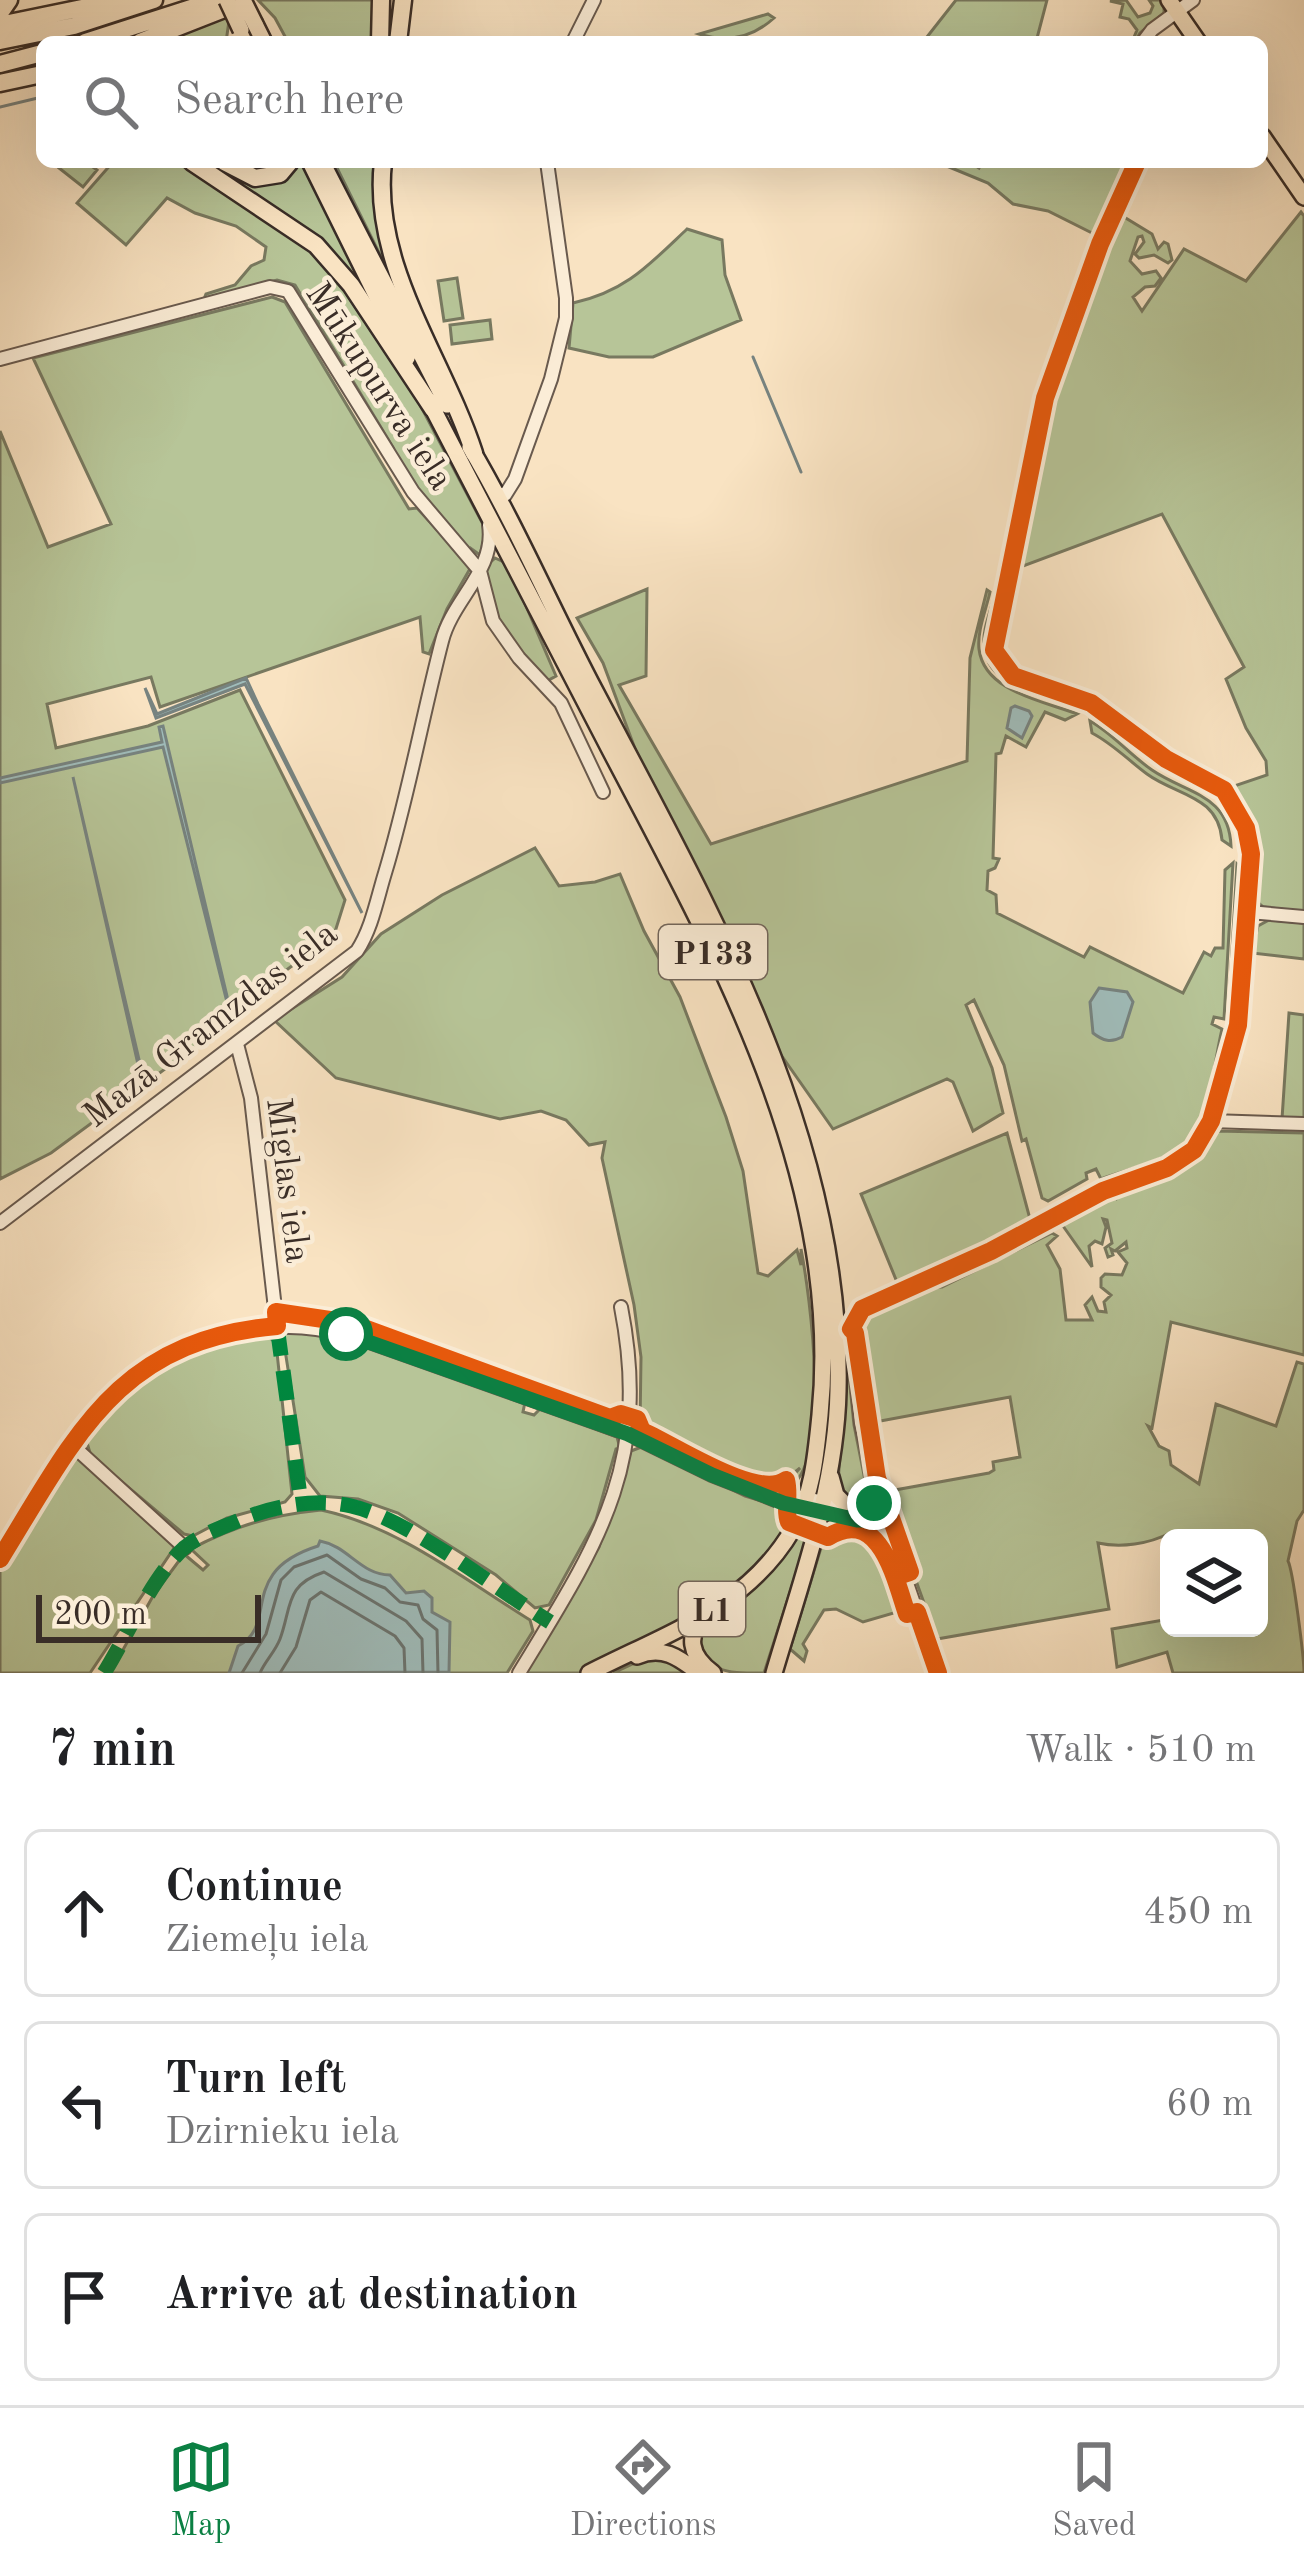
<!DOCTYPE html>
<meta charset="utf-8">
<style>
:root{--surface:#fff;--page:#f6f6f6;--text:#202124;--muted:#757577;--line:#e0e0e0;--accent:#0b8043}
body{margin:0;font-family:"Old Standard TT",serif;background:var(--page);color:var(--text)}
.controls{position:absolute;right:36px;bottom:36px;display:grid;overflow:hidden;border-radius:18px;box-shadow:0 12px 48px #0002}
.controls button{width:108px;height:108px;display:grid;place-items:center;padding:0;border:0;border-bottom:3px solid var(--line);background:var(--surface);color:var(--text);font:60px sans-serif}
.scale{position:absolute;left:36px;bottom:30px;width:225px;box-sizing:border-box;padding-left:12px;border:6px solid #392d27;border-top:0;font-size:33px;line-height:42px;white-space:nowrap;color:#392d27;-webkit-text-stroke:9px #fbedd7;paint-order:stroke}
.stop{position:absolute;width:36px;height:36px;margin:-27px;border:9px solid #0b8043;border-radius:50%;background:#fff}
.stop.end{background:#0b8043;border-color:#fff;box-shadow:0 3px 12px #0008}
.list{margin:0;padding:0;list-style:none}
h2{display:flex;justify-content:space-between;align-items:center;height:156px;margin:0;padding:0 48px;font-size:51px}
h2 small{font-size:39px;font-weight:400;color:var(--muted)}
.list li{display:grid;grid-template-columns:78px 1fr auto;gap:36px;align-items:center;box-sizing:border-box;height:168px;margin:0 24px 24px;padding:0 24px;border:3px solid var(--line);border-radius:18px}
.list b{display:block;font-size:45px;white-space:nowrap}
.list p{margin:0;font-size:39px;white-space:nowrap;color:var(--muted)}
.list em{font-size:39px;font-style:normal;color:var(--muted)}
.icon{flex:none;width:66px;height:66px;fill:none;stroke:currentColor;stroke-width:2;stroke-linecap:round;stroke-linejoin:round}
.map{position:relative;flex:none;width:1304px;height:1673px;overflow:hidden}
.search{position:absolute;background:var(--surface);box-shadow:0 12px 48px #0002;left:36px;right:36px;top:36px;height:132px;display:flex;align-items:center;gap:30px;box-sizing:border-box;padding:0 42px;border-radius:18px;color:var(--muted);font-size:45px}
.sheet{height:732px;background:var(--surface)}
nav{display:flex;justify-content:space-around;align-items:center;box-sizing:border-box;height:168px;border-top:3px solid var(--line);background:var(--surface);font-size:33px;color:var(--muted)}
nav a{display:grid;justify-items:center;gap:6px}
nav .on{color:var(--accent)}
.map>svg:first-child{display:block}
.green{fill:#b7c598;stroke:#787960;stroke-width:3}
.water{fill:#a0bdbb;stroke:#778380;stroke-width:3}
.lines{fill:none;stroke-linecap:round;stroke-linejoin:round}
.shore{stroke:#6c7571;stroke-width:3}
.stream{stroke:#778380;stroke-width:3}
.minor-casing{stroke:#695a4e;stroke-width:16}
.major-casing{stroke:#392d27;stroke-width:20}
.highway-casing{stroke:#392d27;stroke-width:21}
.minor{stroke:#fbedd7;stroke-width:12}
.major{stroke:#f9e3c2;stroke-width:15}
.highway{stroke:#f9e3c2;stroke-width:16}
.major-bridge-casing{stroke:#392d27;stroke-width:20;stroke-linecap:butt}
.major-bridge{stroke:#f9e3c2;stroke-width:15}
.quiet{stroke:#00873e;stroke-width:15;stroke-dasharray:30 15;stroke-linecap:butt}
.cycleway-casing{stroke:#fbedd7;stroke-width:26}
.cycleway{stroke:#e8590c;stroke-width:18}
.route{stroke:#0b8043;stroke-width:15}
.labels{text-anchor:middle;stroke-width:9;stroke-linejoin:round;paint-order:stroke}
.shield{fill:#fbedd7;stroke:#73675c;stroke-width:3}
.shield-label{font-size:33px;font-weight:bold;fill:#392d27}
.street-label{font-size:36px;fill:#392d27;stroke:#fbedd7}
</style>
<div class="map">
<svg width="1304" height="1673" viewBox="0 0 1304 1673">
<rect width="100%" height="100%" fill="#f9e3c2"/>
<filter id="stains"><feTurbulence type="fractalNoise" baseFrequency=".00167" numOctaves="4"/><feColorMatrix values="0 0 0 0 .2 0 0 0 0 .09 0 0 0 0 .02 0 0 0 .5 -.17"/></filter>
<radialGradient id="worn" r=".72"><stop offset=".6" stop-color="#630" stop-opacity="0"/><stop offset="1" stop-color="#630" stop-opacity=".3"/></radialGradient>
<!-- green -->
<path class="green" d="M258,0H374L372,42H288L275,18Z
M956,0H1047L1036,42H923Z
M1126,0L1138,17L1150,13L1153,6L1149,0H1164V13L1140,33L1135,42H1132L1137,30L1129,19L1120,17L1123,4L1110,1Z
M225,14L229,21L226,42H152Z
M768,14L774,18C752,38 727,43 699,34Z
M64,162H86L97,170L83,187L59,168Z
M113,162H183L277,220L324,260L418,401L486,530L480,555L473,550L475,555L470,554L419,495L287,285L276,283H287L298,291L394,449L295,285L277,280L204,299L206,294L235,285L251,266L264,260L266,247L236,226L195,213L167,198L126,245L77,203Z
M205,162H218L243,178L302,162L388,330L317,236Z
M334,162H377L410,315Z
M937,162H970L979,168L982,162H1119L1129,168L1098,236L1048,211L1013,204L988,183Z
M1301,212L1304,216V912L1263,907L1255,900C1256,857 1254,824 1234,786L1267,775L1266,761L1246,728L1226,679L1244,667L1162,514L1015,569L1052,395L1080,306L1119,214L1152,234L1158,249L1164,242L1168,244L1172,260L1168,263L1154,255L1139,258L1135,254L1144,242L1142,236L1138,237L1130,261L1142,274L1156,271L1161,278L1155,286L1145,287L1133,297L1142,311L1184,249L1246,281Z
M687,229L722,240L725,275L741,320L653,357H609L569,348L573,303C625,292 649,265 687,229Z
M457,278L463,318L444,321L438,281Z
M272,297L285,302L409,509L417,508L471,567L447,609L429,654L423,652L420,617L160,707L151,677L47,704L56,748L148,726L240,690L345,900L334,935L216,1022L218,1030L51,1153L0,1179V431L48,547L111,524L33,358Z
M490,320L492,339L452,344L450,325Z
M495,558L508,564L556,676L545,682C518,648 481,612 487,565Z
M647,589L646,676L619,685L711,844L967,761L970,658L987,590L990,592C986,610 977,631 979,649C984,692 1044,701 1077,714L1065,720L1045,712L1026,747L1006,736L1001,753L996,754L993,858L999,859L995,868L988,871L987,890L996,895L997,913L1084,957L1090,947L1183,993L1204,952L1211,956L1215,948H1223L1225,870L1233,863L1224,1019L1214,1017L1212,1024L1222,1029C1213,1066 1210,1130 1174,1152C1153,1164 1125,1170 1101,1179L1096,1169L1086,1173L1087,1179L1048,1201L1042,1198L1026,1139L1022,1141L1004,1065L974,1000L966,1005L992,1068L1003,1113L973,1131L953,1082L947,1079L833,1129L779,1052L737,954L640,762L603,663L577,618Z
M994,597C996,613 987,628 987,644C988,684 1048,694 1077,703L1078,709C1047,698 988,688 984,647C982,631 990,613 994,597Z
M1090,721C1113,734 1130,755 1152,770C1187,794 1229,794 1231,846L1222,840C1218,795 1177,796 1147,774C1128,760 1113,744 1092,733Z
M535,848L559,886L595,882L620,874L644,931L680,997L726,1117L743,1171L758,1273L768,1276L797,1250L801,1265V1249C810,1295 832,1459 790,1487L789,1480L800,1468L779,1485C732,1482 679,1452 640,1427L641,1357L634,1305L602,1158L605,1142L589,1145L566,1120L541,1111L500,1119L336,1078L274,1020L342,977L381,934L442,895Z
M1237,864L1247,873L1234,1015L1228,1019Z
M1269,920L1304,923V959L1252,953L1258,926Z
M1289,1013L1304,1015V1119H1282Z
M1225,1030L1229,1038C1211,1101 1215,1141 1149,1169C1134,1176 1119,1181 1103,1182C1124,1172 1153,1167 1175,1154C1212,1133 1216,1068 1225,1030Z
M1217,1131L1304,1133V1355L1171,1322L1152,1428L1148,1426L1159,1446L1169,1451L1171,1465L1199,1484L1216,1404L1276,1426L1297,1362L1304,1364V1510L1297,1521L1288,1561C1293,1570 1304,1657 1304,1673H1173L1167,1652L1117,1667L1112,1629L1169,1619V1628H1259V1538H1173L1170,1533C1149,1544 1121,1548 1098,1543L1109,1609L937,1639L884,1492L989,1473L994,1470L993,1462L1020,1457L1010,1397L875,1422L859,1332L865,1317L924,1288L942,1287L1052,1233L1057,1236L1047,1245L1060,1269L1066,1320H1092L1085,1305L1092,1297L1098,1311L1106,1312L1104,1302L1111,1295L1101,1287V1278L1105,1274L1122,1275L1127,1263L1118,1252L1127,1248L1126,1242L1115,1251L1111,1249L1113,1255L1108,1257L1105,1248L1112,1243L1107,1220L1103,1219L1106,1227L1102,1244L1095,1241L1089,1246L1092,1267L1063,1226L1054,1224L1112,1194L1116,1198L1117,1192C1158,1174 1196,1178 1217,1131Z
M1007,1133L1030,1219L1028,1227L899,1287L861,1194Z
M841,1298L854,1425L869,1500L857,1504L843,1498L838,1482L846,1380Z
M282,1331L336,1336L525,1402L523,1412L534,1415L541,1408L617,1437L620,1448L616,1449L596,1520L549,1605L535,1608L496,1575L398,1513L358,1499L320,1496L305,1477Z
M269,1337L276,1343L292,1494L285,1502L227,1518L193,1536L184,1534L91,1456L87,1443C118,1381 201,1338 269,1337Z
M644,1446L745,1496L785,1508L790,1525L745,1581L697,1611L582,1673H523L599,1547L631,1451Z
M73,1457L80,1458L174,1543V1548L90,1673H0V1565L63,1466Z
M321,1510C397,1526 464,1579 530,1620L533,1631L507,1673H110L153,1596L184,1554L203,1570L208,1565L191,1549C234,1526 272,1515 321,1510Z
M849,1529C887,1540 893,1576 904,1610L863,1622L836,1609L824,1610L803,1644L807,1651L804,1661L790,1649L824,1538L832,1539Z
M797,1530L809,1533L764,1673C719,1673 712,1673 696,1635L706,1622L756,1587Z
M654,1654L692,1673H613Z"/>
<!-- water -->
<path class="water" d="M246,678L258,704L362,913L245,684L156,718L145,688L157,714Z
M1015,706L1029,711L1032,716L1022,738L1007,728L1011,708Z
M163,726L231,1013L230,1014L163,747L0,783V778L162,742L159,727Z
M73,777L144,1081L142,1082Z
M1099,988L1127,992L1133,1002L1122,1037C1111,1043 1103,1041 1093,1033L1090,1002Z
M320,1541C348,1546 361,1575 390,1575L406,1593L424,1591L432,1598V1612L450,1622L449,1672L229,1673L238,1646C280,1624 236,1572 318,1546Z"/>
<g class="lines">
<!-- shore -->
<path class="shore" d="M242,1673L266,1634L281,1580L294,1567L327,1555L361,1579L385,1588L400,1602L418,1605L423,1619L437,1630L438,1673
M260,1673C265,1661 275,1652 280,1639C292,1606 285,1585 324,1572L406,1621L422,1639L423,1673
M280,1673L296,1647L310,1600L321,1592L395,1636L404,1648L405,1673"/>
<!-- stream -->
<path class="stream" d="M0,107L42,97
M753,357L801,472"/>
<defs>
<path id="minor" d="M573,42L594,0
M1143,42L1152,30L1193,0
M0,359L270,287L288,291L413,492L480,571L493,621L519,658L561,703L603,792
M495,493L505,495L515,479L551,379L566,318V298L547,162
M1249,912L1304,917
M237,1044L251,1098L277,1326
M1211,1121L1304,1124
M0,1223L357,951C372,928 377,899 385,873C408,797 422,718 442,641C452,600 496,570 489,525
M71,1444L185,1548
M769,1495L783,1493L856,1509L881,1532L899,1560L938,1673
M866,1520L878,1513L879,1503L861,1423L851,1329L862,1309L991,1251L1103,1191L1167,1168L1194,1150L1211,1121L1238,1025L1251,854L1246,828L1224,790L1166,759L1091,703L1013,676L994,650L1045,398L1100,244L1137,162
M0,1559C32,1507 61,1448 102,1403C167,1334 269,1311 358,1338L628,1434L712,1475L783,1503L844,1519L866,1520
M519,1673C597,1545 652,1465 621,1307"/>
<path id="major" d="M1169,0L1198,42
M255,24L264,42
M1262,136L1304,197
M310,162L407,358
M322,162L447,405
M429,401C489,517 549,632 609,748C716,952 844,1176 820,1415C816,1455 813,1493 793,1529C747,1608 667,1633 589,1673
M470,447C516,525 552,609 594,689C708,906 844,1138 838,1391C836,1488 801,1581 774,1673
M831,1477L836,1495L849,1508
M708,1615C684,1634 690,1656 713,1673
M637,1656C663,1645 679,1658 699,1673"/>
<path id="highway" d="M0,13L9,0
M0,25L121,0
M0,41L74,26L154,0
M85,42L216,0
M140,42L242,2
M380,42L381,0
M398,42L403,0
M0,64L42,53
M0,83L42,74
M192,162L316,245L351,285L433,409
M224,162L255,178L280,174L290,162
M383,162C371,266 443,357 474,453"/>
</defs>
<!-- minor casing -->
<use href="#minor" class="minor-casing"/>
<!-- major casing -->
<use href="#major" class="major-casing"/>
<!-- highway casing -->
<use href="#highway" class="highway-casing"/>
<!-- minor -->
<use href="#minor" class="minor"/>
<!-- major -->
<use href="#major" class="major"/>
<!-- highway -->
<use href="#highway" class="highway"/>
<defs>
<path id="major-bridge" d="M227,0L241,30
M243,0L255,24"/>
</defs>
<!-- major-bridge casing -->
<use href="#major-bridge" class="major-bridge-casing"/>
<!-- major-bridge -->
<use href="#major-bridge" class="major-bridge"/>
<!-- quiet -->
<path class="quiet" d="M277,1326L301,1503
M104,1673C127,1636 152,1577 184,1548C199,1535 224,1527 242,1519C275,1506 315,1498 351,1506C409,1519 496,1589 550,1622"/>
<defs>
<path id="cycleway" d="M0,1559C76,1436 117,1340 277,1326L276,1312L350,1323L610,1418L621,1414L637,1419L642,1431C673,1444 757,1501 786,1480C790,1496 784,1510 789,1522L828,1537C880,1505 895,1579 907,1614L917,1612L938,1673
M895,1577L910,1572L877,1478L855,1333L851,1329L862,1309L991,1251L1103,1191L1167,1168L1194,1150L1211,1121L1238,1025L1251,854L1246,828L1224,790L1166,759L1091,703L1013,676L994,650L1045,398L1100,244L1137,162"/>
</defs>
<!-- cycleway casing -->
<use href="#cycleway" class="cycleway-casing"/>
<!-- cycleway -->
<use href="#cycleway" class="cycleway"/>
</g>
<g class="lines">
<!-- route -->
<path class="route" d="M346,1334L628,1434L712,1475L783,1503L857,1520H866L874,1503"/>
</g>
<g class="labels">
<!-- shield labels -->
<g class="shield">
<rect x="659" y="925" width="108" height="54" rx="9"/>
<rect x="679" y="1582" width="66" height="54" rx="9"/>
</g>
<g class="shield-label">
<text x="713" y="964">P133</text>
<text x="712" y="1621">L1</text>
</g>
<!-- street labels -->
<g class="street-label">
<text transform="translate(381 385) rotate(57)" y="13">Mūkupurva iela</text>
<text transform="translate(209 1023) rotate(-38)" y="13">Mazā Gramzdas iela</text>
<text transform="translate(290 1180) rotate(83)" y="13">Miglas iela</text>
</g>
</g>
<rect width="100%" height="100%" filter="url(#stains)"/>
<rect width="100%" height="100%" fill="url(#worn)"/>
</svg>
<div class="controls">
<button><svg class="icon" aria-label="layers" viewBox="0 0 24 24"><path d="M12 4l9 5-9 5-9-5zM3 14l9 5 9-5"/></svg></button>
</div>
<div class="scale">200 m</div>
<div class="stop" style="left:346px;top:1334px"></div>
<div class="stop end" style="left:874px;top:1503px"></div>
<div class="search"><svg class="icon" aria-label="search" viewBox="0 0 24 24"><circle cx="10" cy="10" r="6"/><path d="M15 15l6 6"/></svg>Search here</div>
</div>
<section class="sheet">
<h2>7 min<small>Walk · 510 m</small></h2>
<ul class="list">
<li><svg class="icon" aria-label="ahead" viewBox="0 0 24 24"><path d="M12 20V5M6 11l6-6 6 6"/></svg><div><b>Continue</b><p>Ziemeļu iela</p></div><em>450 m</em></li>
<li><svg class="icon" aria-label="left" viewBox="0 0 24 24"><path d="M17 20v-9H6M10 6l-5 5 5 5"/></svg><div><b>Turn left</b><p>Dzirnieku iela</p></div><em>60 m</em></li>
<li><svg class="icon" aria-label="arrive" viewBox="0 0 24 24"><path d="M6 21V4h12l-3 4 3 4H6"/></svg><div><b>Arrive at destination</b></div></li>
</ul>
</section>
<nav>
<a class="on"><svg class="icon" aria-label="map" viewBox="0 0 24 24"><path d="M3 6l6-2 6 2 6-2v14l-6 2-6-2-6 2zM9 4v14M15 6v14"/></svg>Map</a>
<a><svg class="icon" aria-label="directions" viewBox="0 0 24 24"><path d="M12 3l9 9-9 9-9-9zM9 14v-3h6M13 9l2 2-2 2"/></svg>Directions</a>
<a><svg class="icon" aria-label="saved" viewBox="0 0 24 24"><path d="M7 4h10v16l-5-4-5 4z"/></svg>Saved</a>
</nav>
